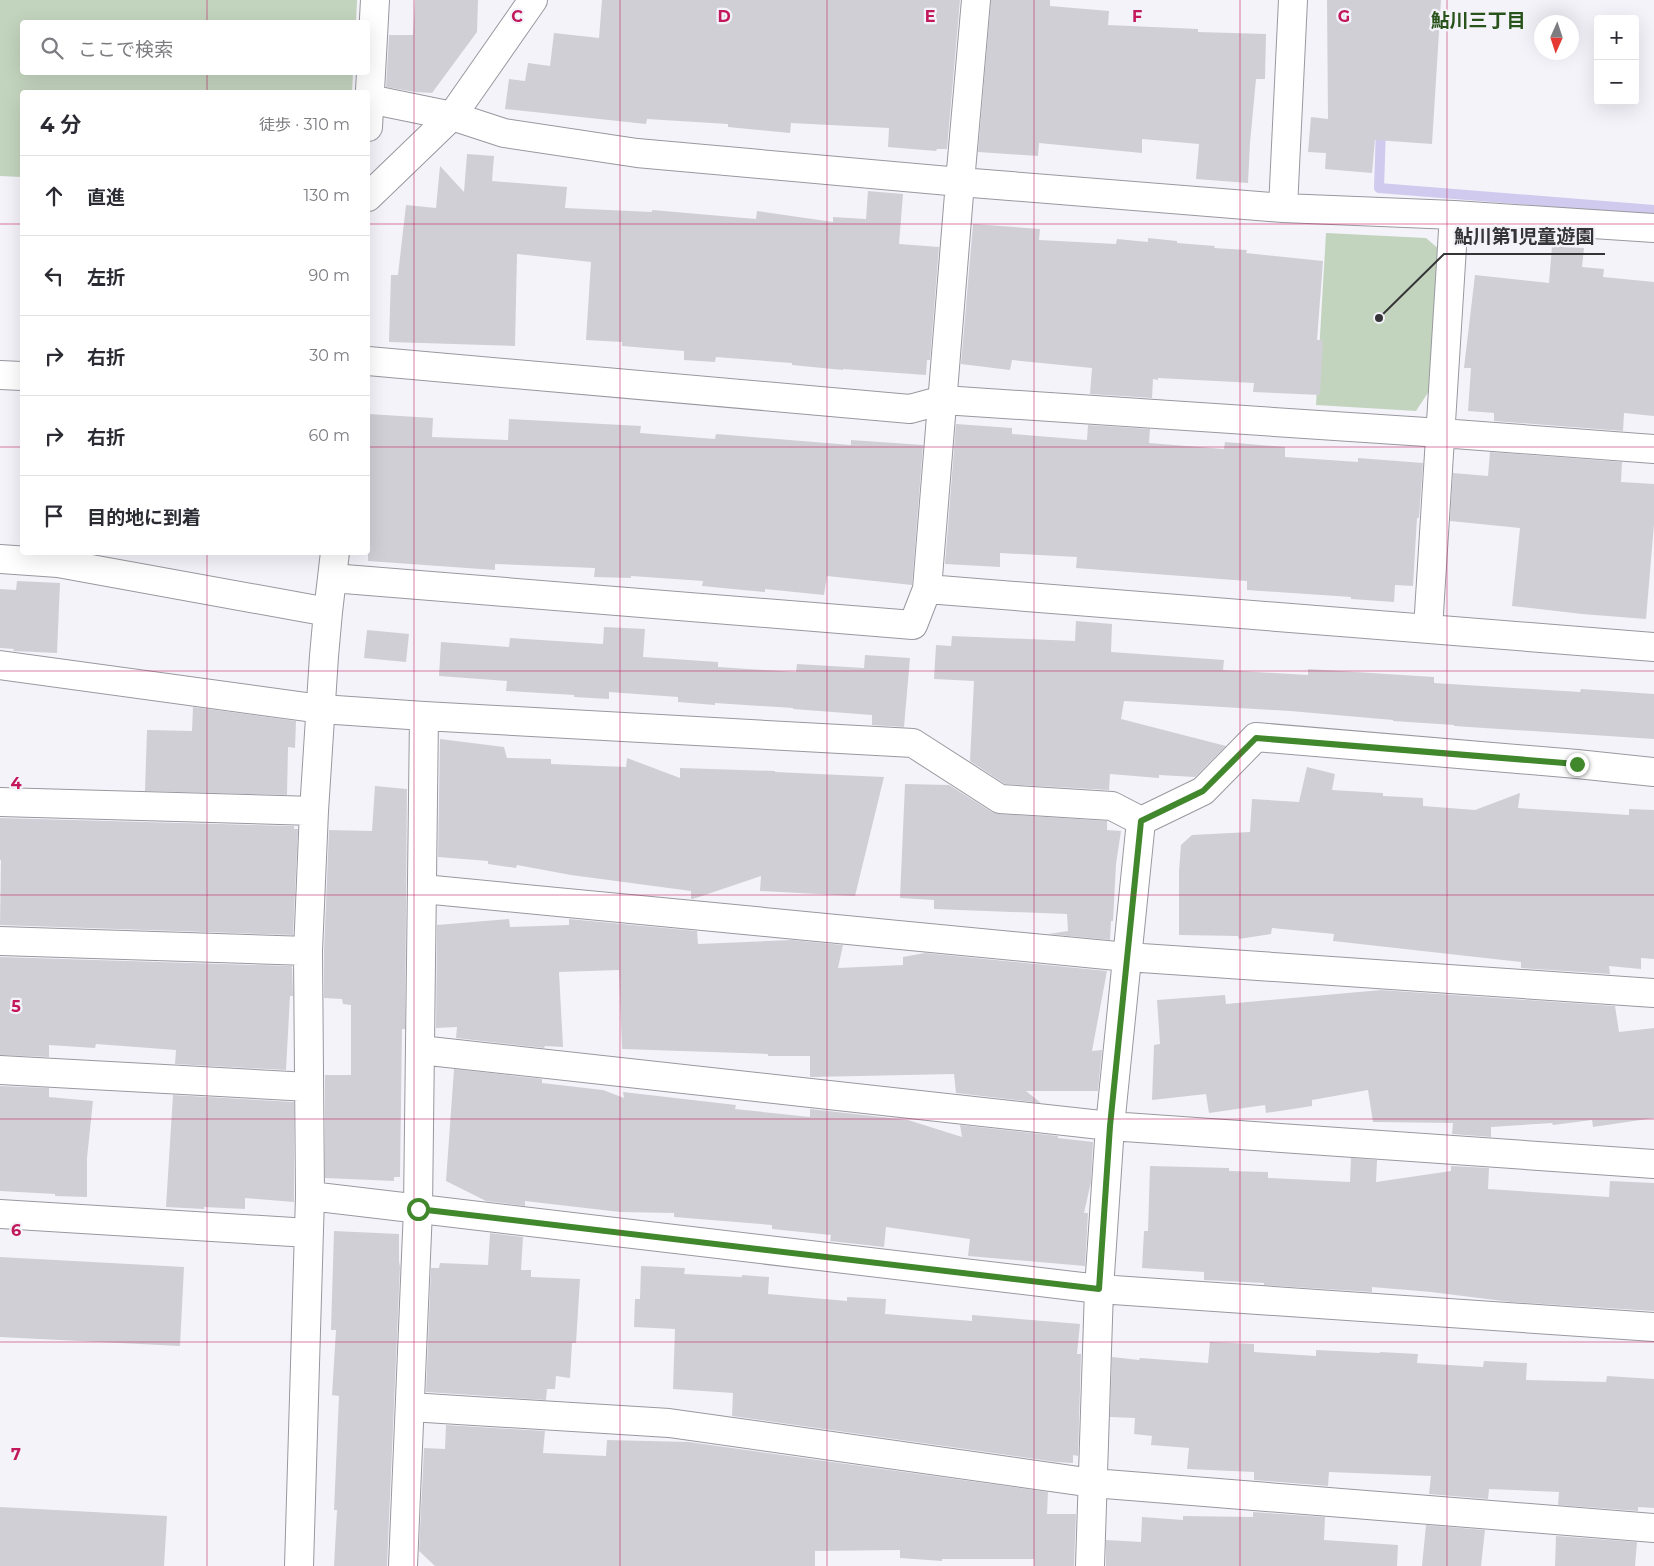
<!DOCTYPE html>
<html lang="ja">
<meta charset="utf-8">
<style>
:root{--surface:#fff;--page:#f2f2f3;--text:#2b2b33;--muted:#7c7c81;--line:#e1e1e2}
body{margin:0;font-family:Montserrat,"Noto Sans JP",sans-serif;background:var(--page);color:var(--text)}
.controls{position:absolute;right:15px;top:15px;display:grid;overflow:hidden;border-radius:5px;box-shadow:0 5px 20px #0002}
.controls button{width:45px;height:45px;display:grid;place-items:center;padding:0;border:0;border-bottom:1px solid var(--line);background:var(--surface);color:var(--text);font:25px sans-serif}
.compass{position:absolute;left:1534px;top:15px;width:45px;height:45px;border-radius:50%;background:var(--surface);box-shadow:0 5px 20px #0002;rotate:183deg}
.stop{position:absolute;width:15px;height:15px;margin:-11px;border:4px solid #41872c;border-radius:50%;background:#fff}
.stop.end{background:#41872c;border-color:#fff;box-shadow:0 1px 5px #0008}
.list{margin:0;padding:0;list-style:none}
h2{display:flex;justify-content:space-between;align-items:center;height:65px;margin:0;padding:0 20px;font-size:21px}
h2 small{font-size:16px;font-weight:400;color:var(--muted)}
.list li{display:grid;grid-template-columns:32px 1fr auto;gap:15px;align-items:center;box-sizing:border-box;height:80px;padding:0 20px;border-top:1px solid var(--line)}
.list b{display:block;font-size:19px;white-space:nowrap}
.list em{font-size:16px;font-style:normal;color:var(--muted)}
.icon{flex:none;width:28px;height:28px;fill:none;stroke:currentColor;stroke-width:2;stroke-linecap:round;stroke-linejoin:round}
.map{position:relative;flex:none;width:1654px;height:1566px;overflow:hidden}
.search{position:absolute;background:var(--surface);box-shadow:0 5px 20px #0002;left:20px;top:20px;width:350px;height:55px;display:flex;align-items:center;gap:12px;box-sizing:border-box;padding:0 18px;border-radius:5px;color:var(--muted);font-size:19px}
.panel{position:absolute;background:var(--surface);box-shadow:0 5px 20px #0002;left:20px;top:90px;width:350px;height:465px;border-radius:5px}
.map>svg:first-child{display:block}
.green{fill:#c3d4be}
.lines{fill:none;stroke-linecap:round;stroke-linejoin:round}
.stream{stroke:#d0caee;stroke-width:10}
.building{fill:#d0cfd6}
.minor-casing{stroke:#99989f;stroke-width:30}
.minor{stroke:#fff;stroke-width:28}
.route{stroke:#41872c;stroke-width:6}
.grid{fill:none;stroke:#c2185b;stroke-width:1;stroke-opacity:0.55}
.labels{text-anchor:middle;stroke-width:4.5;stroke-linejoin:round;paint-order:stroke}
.neighbourhood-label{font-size:19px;font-weight:bold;fill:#28541b;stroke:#f4f3fa}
.grid-label{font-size:16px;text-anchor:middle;font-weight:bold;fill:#c2185b;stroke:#f4f3fa;stroke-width:4.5;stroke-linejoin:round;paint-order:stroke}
.leader{fill:none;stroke:#353537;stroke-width:2}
.callout-dot{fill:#353537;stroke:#f4f3fa;stroke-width:2}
.callout-label{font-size:19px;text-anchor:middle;font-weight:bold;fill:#353537;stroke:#f4f3fa;stroke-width:4.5;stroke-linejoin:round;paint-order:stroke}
</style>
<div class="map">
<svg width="1654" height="1566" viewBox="0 0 1654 1566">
<rect width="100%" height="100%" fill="#f4f3fa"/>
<!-- green -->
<path class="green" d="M0,0H357L356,22H22V72L353,73L352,92H22V177L0,176Z
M1326,233L1426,238L1440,250L1433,385L1416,411L1316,405Z"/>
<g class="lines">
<!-- stream -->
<path class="stream" d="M1381,128L1379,188L1654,210"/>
</g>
<!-- building -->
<path class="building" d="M415,0H478L477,32L432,93L415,92L386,87L389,35H413Z
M602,0H960L947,149H937L936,151L888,147L889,128L791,123L790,133L728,127V124L647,119L646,124L505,109L509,79L525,81L528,63L550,66L554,33L599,38Z
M991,0H1050V6L1109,11L1108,25L1198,29V32L1266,34L1265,79H1256L1250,143L1248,183L1196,179L1199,144L1142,139V153L1039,143L1038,156L978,152Z
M1327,0H1441L1432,144L1375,140L1372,173L1325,169L1326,153L1308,152L1311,117L1328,119Z
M467,154L494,156L492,181L567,187L565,208L652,212V210L756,219L757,211L833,222V217L866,219L868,191L903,194L899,244L939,247L930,360H927L926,375L843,369V370L792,365V363L716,357L715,362L684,360V351L622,346V342L586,340L591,262L517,254L515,346L389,342L391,275H398L406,205L436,208L440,166L464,192Z
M973,224L1040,229L1039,240L1116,244L1117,239L1148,242V238L1177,241V243L1215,246L1214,248L1247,250L1246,253L1323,261L1317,340H1323L1320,395L1253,392L1254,383L1158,378V380L1153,379L1152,398L1090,394L1092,368L1012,360L1010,370L961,364Z
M1552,246L1584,248L1582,267L1604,269L1603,277L1654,282V416L1624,413L1623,431L1494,421V413L1468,411L1471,368H1464L1475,275L1549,283Z
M368,414L433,418L432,437L508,440L509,419L641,426L640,433L715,439L716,434L851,445V440L923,445L912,585L827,576L824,595L765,589V592L702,586L703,581L631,576V578L594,577L595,568L495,564V570L368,561Z
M956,424L1012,428V434L1087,440L1088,425L1150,429L1149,443L1224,449L1225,442L1285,447V457L1358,462V458L1423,463L1419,518H1417L1413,586L1395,585L1394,602L1351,599V597L1247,590V581L1076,568L1077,557L1000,553V567L945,564Z
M1490,452L1622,462L1621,482L1654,484V524L1646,619L1582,614L1512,606L1520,528L1450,521L1453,473L1488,476Z
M17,581L60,583L57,653L13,651L14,649L0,648V589L16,590Z
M1076,621L1112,624L1111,652L1224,660L1223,670L1308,675V669L1434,677V683L1580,692L1581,689L1654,694V739L1454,726V725L1393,721V720L1290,711L1124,701L1121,719L1226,746L1195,777L1159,775V778L1110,774L1109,790L1005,784L970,761L974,681L934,679L936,645L951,646L952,636L1075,641Z
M604,627L645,629L643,657L718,662V667L796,672L797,664L864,668L865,655L910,658L904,727L872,725V715L793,709V708L715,703V705L678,702V697L609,692V699L574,697V695L506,691L507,681L439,676L441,642L509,647L510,638L603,644Z
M367,630L409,634L406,662L364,658Z
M193,707L296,721L295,748L288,747L287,795L145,791L147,730L192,731Z
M440,739L504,747L507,758L551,759V764L626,767L627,758L680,778V768L775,771V772L884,777L855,896L760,891L761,876L693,899H691V891L571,875L517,865L516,868L488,864V861L438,857Z
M1307,767L1335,774L1332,790L1383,793V796L1423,798V806L1475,810L1520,793L1518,808L1629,815V809L1654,810V959L1641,958V969L1609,966L1610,974L1521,968V962L1333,941L1334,934L1272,928L1271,934L1239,939L1238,936L1179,935V871L1181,845L1192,835L1250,832L1252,799L1299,802Z
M905,784L949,785L992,812L999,814L1107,821V830L1121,831L1116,864L1113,921H1111L1110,940L1048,934L1068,931L1067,914L934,909V900L900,898Z
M375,786L407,789L405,1029H402L400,1177H394V1181L325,1178V1075H351V1005L343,1004L342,999L324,998V951L329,830L372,831Z
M0,818L294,826V829H298L293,935L0,925L1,860H0Z
M509,919L510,927L569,925V919L697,931L698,944L792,940L843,945L838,968L903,965V957L925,953L1107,971L1092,1051L1102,1050L1098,1091H1026L1041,1103L956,1093L954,1074L811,1077H810V1056H768V1054L622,1049L619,970L559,972L563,1047L545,1046L544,1048L456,1038L457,1027L436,1028L437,925Z
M0,957L292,966L293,996H290L286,1070L175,1064L176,1050L96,1044L95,1048L49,1045V1057L0,1055Z
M1381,990L1615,1006L1619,1032L1654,1028V1118L1593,1127L1592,1120L1553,1125L1552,1123L1491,1127V1137L1452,1134L1453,1123L1373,1122L1368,1090L1312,1100V1106L1266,1113L1265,1105L1209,1113L1206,1094L1152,1100L1154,1045L1160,1044L1157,1000L1225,995L1226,1004Z
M454,1069L542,1079V1083L603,1090L624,1098L623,1092L736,1105L735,1109L810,1117V1109L908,1120L962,1137L960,1125L1058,1136V1138L1093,1142L1091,1182L1084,1213H1088L1085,1266L968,1256L970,1239L886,1227L884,1247L830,1241L831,1235L772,1229V1225L674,1217V1213L620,1212L525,1201V1206L486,1201L446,1181Z
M0,1086L49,1088V1097L93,1101L87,1158V1197L55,1196V1194L0,1191Z
M173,1095L294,1102V1202L245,1198V1209L204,1207V1209L166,1207Z
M1351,1158L1377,1160L1376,1182L1451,1171V1166L1489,1168L1488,1189L1609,1197L1610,1181L1654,1183V1311L1511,1302L1431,1292L1372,1287V1292L1264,1285V1283L1204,1280V1272L1142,1268L1144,1231H1148L1150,1166L1229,1168V1171L1268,1172V1178L1350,1182Z
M334,1231L399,1234V1261L400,1267L387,1566H334L337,1510H334L339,1396L332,1395L336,1330H331Z
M490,1233L523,1237L521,1270H531V1277L580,1279L576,1343H572L570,1378L556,1376L555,1389H547L546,1400L426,1392L431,1268H439L440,1263L488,1265Z
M0,1257L184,1267L180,1346L0,1337Z
M641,1266L685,1268L684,1274L742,1277V1275L769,1277L768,1294L847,1301V1297L886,1299L885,1314L972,1321V1315L1080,1324L1077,1354H1081L1078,1456L1073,1455V1463L1056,1462L732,1416L733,1393L673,1389L675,1329L634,1327L635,1299H640Z
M1210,1342L1254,1344V1352L1316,1356V1350L1380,1353V1352L1418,1354L1417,1363L1483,1367L1484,1361L1527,1363L1526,1380L1606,1382L1607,1376L1654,1379V1508L1638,1507V1511L1558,1505L1559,1492L1489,1489L1488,1499L1429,1494L1431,1476L1329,1472L1328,1486L1254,1480V1472L1187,1469L1189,1448L1151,1445L1152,1436L1134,1434L1135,1418L1110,1417L1112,1357L1139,1360L1140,1358L1208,1363Z
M446,1425L545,1431L543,1453L606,1456L607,1440L689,1442L1048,1492L1047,1514H1076L1074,1566H1034V1559H942V1561L900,1558V1550L815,1551V1566H435L419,1551L424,1448L445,1449Z
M0,1507L167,1516L164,1566H0Z
M1253,1512L1325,1517L1324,1540L1398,1545L1397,1566H1106V1540L1141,1542L1142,1517L1183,1520V1516L1253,1517Z
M1426,1525L1485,1530L1481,1566H1422Z
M1556,1536L1637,1542L1635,1566H1555Z"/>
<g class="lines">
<defs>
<path id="minor" d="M369,99L452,116L504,133L637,153L960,182L1283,208L1454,215L1654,228
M368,127L375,0
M368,197L452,116L533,0
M1283,208L1293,0
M368,361L910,409L943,400L1441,433L1654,449
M0,375L22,376
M0,559L58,563L328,612
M332,578L913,625L927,589L960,182L976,0
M927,589L1654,647
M1428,629L1454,215
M0,665L321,709L424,716L913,743L1000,799L1112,806L1141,821
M0,802L314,811
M1141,821L1203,791L1256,737L1577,764L1654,772
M423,889L1127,957L1654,993
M0,941L308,951
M420,1050L1110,1126L1654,1164
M0,1070L309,1087
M310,1196L1099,1289L1654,1327
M0,1214L309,1233
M410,1407L669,1423L1093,1483L1654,1528
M299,1566L310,1196L308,951L314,811L324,656L328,612L335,552
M403,1566L418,1209L424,716
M1090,1566L1099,1289L1110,1126L1141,821"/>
</defs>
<!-- minor casing -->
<use href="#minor" class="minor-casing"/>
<!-- minor -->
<use href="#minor" class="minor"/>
</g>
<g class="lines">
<!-- route -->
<path class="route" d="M418,1209L1099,1289L1110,1126L1141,821L1203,791L1256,738L1577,764"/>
</g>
<!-- grid -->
<path class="grid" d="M207,0V22M414,0V1566M620,0V1566M827,0V1566M1034,0V1566M1240,0V1566M1447,0V1566M207,72V92M0,224H22M368,224H1654M0,447H22M368,447H1654M207,552V1566M0,671H1654M0,895H1654M0,1119H1654M0,1342H1654"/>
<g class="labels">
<!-- neighbourhood labels -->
<g class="neighbourhood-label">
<text x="1478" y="27">鮎川三丁目</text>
</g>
</g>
<g class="grid-label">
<text x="517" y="22">C</text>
<text x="724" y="22">D</text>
<text x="930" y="22">E</text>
<text x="1137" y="22">F</text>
<text x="1344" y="22">G</text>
<text x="16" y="789">4</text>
<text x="16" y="1012">5</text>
<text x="16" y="1236">6</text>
<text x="16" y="1460">7</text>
</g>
<!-- callouts -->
<path class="leader" d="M1379 318L1444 254H1605"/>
<circle class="callout-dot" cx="1379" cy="318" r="5"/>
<g class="callout-label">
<text x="1524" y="243">鮎川第1児童遊園</text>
</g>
</svg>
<div class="controls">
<button>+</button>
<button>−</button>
</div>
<svg class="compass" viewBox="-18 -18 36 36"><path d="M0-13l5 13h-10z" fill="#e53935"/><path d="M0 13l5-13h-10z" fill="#7c7c81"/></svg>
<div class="stop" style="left:418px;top:1209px"></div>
<div class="stop end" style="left:1577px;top:764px"></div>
<div class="search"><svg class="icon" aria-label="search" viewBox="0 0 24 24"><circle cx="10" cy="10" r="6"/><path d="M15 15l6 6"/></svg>ここで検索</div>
<section class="panel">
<h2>4 分<small>徒歩 · 310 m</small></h2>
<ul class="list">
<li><svg class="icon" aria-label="ahead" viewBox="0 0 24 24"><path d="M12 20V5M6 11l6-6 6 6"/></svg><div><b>直進</b></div><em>130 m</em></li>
<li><svg class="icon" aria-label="left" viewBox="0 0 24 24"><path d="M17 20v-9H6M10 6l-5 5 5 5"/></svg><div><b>左折</b></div><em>90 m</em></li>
<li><svg class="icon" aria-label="right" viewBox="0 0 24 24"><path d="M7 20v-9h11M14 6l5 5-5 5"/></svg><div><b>右折</b></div><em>30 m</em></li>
<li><svg class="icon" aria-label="right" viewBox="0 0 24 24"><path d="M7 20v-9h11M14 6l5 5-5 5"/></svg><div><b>右折</b></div><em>60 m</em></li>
<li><svg class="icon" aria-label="arrive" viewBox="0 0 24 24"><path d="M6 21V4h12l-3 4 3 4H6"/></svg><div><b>目的地に到着</b></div></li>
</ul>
</section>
</div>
